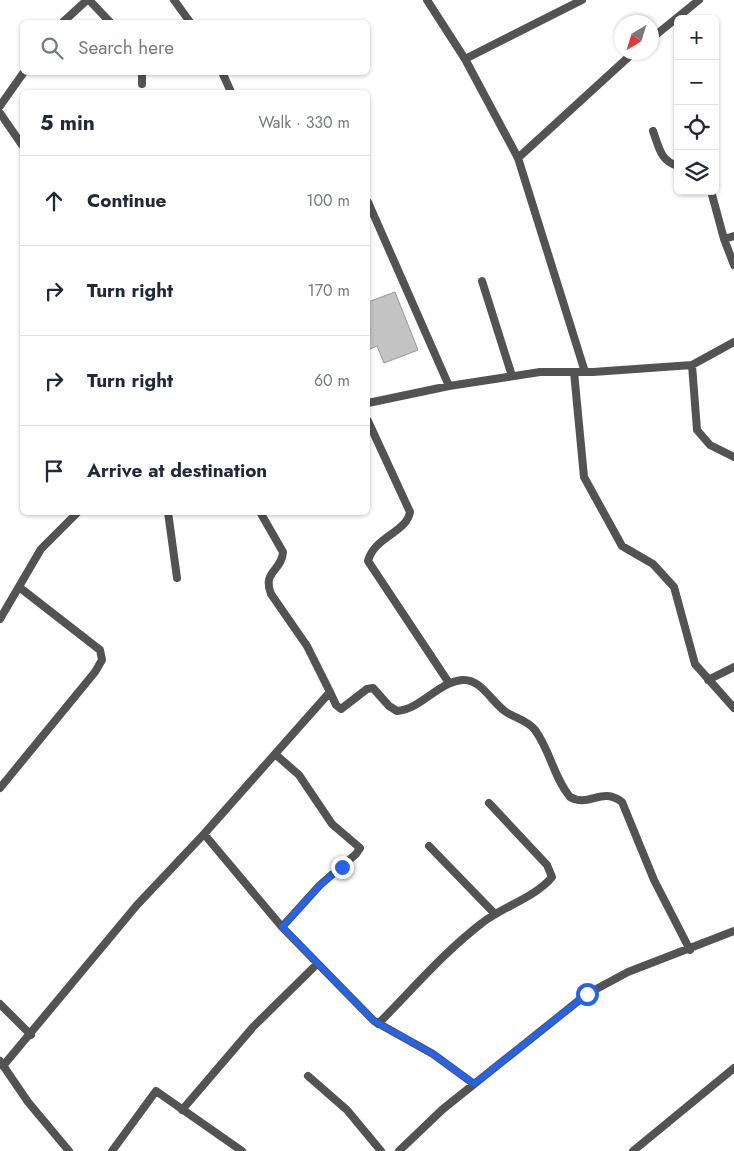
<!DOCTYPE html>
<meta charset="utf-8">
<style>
:root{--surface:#fff;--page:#f2f2f3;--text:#1f2937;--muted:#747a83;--line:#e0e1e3}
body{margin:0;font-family:Jost,sans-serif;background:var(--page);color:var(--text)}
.controls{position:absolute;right:15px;top:15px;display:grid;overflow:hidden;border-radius:8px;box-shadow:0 1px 4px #0004}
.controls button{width:45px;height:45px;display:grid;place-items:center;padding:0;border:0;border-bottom:1px solid var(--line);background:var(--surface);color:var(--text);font:25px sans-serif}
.compass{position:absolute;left:614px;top:15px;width:45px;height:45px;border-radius:50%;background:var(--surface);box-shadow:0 1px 4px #0004;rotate:218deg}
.stop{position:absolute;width:15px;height:15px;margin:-11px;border:4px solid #2563eb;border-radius:50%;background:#fff}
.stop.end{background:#2563eb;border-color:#fff;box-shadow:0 1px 5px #0008}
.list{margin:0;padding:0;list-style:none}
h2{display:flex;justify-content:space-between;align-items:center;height:65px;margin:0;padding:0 20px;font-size:21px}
h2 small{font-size:16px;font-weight:400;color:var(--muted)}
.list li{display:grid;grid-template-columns:32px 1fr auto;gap:15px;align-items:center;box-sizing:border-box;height:90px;padding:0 20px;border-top:1px solid var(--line)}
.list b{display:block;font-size:19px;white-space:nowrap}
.list em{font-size:16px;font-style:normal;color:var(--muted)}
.icon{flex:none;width:28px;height:28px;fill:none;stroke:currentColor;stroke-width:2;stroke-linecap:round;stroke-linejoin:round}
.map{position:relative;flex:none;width:734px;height:1151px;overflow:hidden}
.search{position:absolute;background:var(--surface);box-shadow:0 1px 4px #0004;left:20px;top:20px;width:350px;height:55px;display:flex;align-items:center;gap:12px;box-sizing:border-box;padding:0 18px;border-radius:8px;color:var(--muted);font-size:19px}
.panel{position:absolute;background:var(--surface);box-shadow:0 1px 4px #0004;left:20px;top:90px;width:350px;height:425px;border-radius:8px}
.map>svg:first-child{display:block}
.building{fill:#c3c3c3;stroke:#979797}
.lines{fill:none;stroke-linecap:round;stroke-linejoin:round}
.minor{stroke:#535353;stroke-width:8}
.route{stroke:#2563eb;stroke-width:6}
</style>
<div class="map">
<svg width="734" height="1151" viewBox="0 0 734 1151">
<rect width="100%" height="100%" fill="#fff"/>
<!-- building -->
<path class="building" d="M395,292L418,350L384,363L377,346L368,350V302Z"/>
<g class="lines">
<!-- minor -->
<path class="minor" d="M89,0L110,22
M174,0L190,22
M427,0L465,59L518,158L585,372
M63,22L87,0
M652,38L699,0
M465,59L582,0
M222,72L231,92
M142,84V72
M0,106L24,72
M0,113L22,145
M653,131C659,147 660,161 678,166
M518,158L634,52
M711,191L724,239L734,265
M368,202L449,386
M724,239L734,236
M482,281L512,376
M692,365L697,430L710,445L734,457
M574,372L584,477L622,546L653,564L674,587L695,664L734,708
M368,403L449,386L540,372H593L692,365L734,342
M368,421L410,512C407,532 374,537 368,561L449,683
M168,512L177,578
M0,619L41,549L78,512
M708,680L734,667
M330,692L336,705L341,709L367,689L373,688L389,706L397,711C421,709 437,683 462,680C481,678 492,703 506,712C517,719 527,720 535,730C550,750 554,778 570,797C589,808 602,786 622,802L654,880L690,950
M275,754L299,775L332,824L360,848L356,854L320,885L282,927
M0,788L95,672L102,660L100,650L19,587
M204,834L282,927L374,1021L433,1054L474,1084
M429,846L495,914
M0,1004L31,1035
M378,1024C412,990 444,952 482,923C502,907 536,897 552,877L547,865L489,803
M0,1061L28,1102L69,1151
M3,1066L137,905L204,834L330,692L307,646L271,594C262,571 282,571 283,552L260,512
M308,1076L347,1110L381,1151
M182,1110L253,1027L317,964
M112,1151L156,1091L242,1151
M399,1151L443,1109L587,994L628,972L734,931
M633,1151L734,1068"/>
</g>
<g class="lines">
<!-- route -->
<path class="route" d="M342,867L320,885L282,927L374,1021L433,1054L474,1084L587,994"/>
</g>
</svg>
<div class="controls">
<button>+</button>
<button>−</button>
<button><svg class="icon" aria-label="locate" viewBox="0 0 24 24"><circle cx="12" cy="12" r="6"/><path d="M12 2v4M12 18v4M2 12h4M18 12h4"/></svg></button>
<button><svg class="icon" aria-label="layers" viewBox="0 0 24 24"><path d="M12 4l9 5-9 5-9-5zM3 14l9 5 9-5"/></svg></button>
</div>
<svg class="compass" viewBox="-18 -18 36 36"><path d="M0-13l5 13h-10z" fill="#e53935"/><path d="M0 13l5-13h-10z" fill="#747a83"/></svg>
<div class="stop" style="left:587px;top:994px"></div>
<div class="stop end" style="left:342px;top:867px"></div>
<div class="search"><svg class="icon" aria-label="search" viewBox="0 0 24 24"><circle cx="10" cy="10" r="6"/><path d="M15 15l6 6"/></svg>Search here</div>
<section class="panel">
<h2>5 min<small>Walk · 330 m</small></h2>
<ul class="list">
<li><svg class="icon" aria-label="ahead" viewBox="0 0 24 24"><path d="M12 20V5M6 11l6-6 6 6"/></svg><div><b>Continue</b></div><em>100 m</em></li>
<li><svg class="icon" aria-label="right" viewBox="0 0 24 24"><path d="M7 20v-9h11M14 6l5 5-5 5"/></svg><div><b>Turn right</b></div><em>170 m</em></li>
<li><svg class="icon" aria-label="right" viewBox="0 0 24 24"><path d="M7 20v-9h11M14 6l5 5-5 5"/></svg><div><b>Turn right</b></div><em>60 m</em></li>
<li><svg class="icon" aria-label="arrive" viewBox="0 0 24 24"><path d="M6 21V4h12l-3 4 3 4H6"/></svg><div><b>Arrive at destination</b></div></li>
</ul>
</section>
</div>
